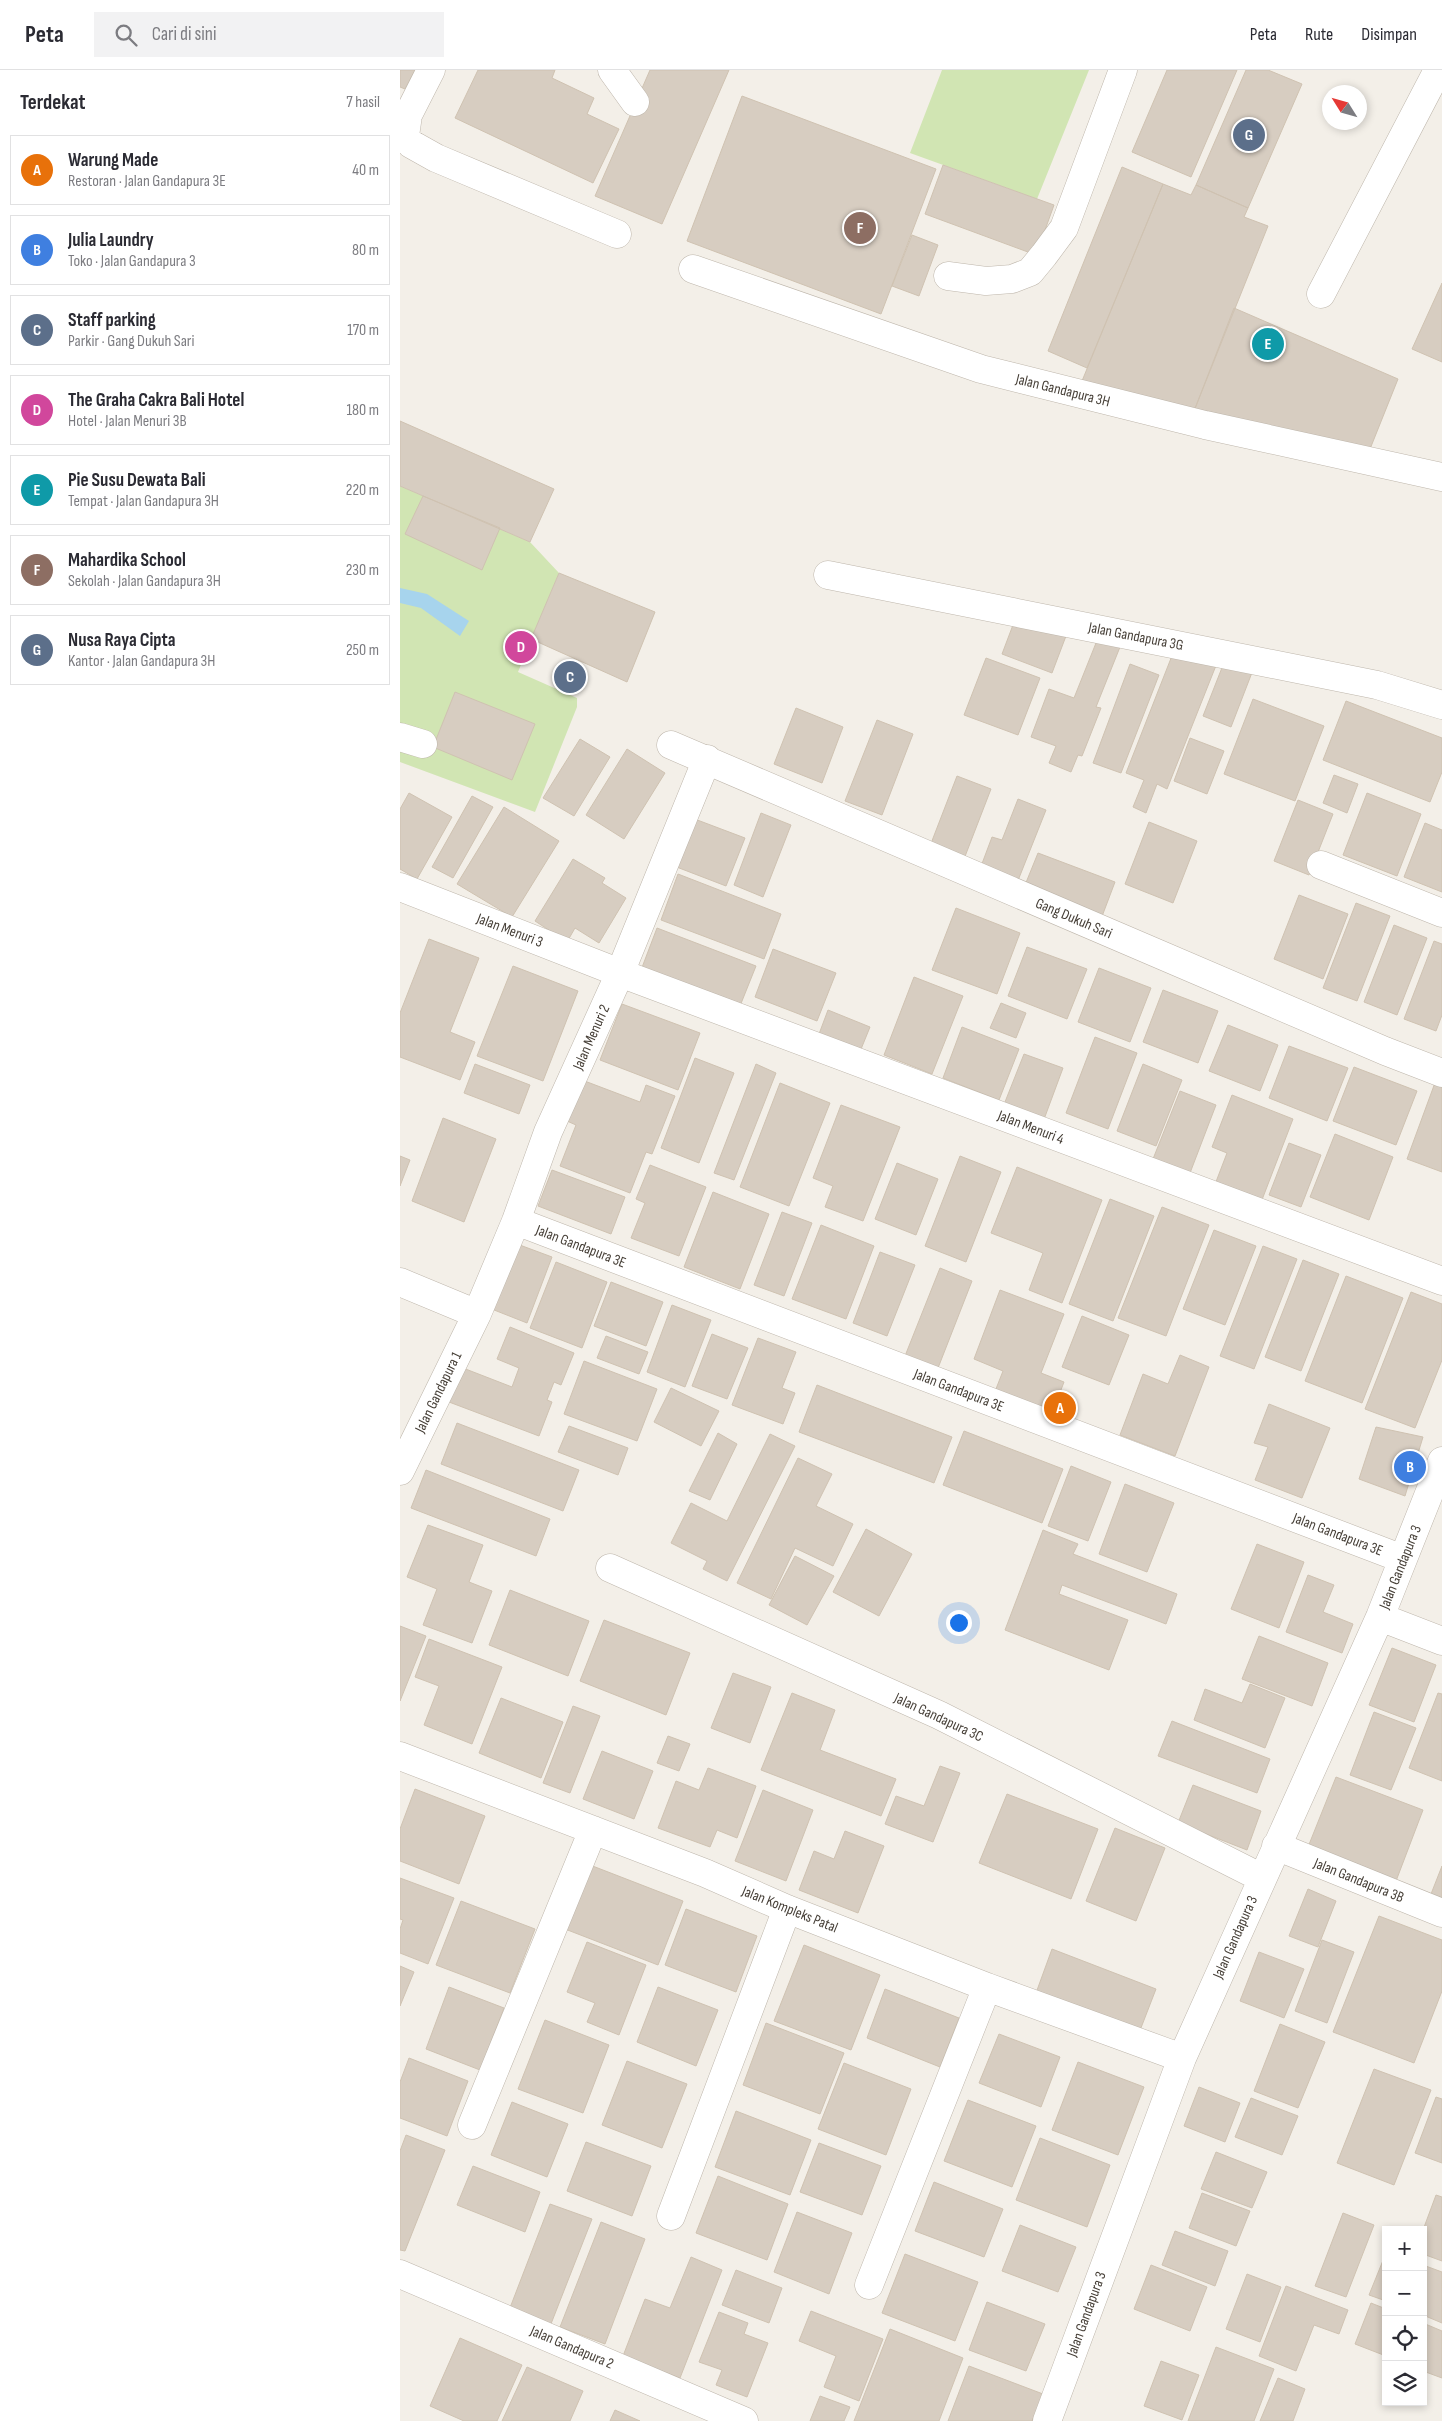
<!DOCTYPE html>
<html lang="id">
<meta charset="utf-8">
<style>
:root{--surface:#fff;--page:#f2f2f3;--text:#2b2b33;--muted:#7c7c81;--line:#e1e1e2;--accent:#ef3723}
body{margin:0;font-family:"Sofia Sans Condensed",sans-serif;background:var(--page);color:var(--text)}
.controls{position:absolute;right:15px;bottom:15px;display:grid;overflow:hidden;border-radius:0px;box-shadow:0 2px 8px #0003}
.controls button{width:45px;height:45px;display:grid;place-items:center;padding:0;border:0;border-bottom:1px solid var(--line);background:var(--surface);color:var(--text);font:25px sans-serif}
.compass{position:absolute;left:922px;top:15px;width:45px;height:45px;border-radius:50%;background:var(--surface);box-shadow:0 2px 8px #0003;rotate:307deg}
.you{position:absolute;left:558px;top:1552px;width:18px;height:18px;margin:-12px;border:4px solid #fff;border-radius:50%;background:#1a73e8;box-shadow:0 0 0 8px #1a73e833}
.badge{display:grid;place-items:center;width:32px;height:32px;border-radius:50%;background:var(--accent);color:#fff;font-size:16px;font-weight:700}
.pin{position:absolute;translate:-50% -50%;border:2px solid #fff;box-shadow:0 1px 5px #0006}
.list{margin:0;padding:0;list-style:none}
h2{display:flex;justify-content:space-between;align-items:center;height:65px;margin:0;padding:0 20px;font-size:21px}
h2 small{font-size:16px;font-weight:400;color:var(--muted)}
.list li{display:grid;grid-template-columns:32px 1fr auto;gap:15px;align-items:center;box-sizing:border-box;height:70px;margin:0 10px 10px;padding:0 10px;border:1px solid var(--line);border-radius:0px}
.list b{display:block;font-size:19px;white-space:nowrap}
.list p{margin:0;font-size:16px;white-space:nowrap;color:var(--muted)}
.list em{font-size:16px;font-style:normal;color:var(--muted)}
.icon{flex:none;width:28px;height:28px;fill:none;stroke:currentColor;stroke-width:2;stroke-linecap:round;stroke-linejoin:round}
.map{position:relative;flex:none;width:1042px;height:2351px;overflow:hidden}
header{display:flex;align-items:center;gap:30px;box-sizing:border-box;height:70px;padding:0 25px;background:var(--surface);border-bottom:1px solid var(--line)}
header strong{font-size:24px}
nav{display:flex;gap:28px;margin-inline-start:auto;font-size:18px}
.search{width:350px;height:45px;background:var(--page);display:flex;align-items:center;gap:12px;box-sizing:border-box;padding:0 18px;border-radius:0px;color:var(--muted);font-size:19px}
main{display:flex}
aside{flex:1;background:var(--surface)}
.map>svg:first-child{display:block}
.green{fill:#d1e5b3}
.water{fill:#a7d4ed}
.building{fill:#d7cdc1;stroke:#cfc2b1}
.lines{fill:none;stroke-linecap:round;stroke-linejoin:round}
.minor-casing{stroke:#beb6ab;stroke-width:29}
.minor{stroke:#fff;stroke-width:28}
.labels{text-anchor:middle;stroke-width:4;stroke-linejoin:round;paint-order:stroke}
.street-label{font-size:15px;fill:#463f37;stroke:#fff}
</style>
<header>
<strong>Peta</strong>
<div class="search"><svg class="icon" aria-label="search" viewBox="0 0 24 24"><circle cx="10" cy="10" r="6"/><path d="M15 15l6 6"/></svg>Cari di sini</div>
<nav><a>Peta</a><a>Rute</a><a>Disimpan</a></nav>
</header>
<main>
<aside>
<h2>Terdekat<small>7 hasil</small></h2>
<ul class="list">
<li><span class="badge" style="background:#e8710a">A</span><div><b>Warung Made</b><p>Restoran · Jalan Gandapura 3E</p></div><em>40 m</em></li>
<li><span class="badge" style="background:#3f7fe0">B</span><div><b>Julia Laundry</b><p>Toko · Jalan Gandapura 3</p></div><em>80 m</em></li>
<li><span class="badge" style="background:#5c6f8a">C</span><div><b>Staff parking</b><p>Parkir · Gang Dukuh Sari</p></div><em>170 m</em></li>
<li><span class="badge" style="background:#d1479c">D</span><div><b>The Graha Cakra Bali Hotel</b><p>Hotel · Jalan Menuri 3B</p></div><em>180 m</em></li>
<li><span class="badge" style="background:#0f9aa8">E</span><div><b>Pie Susu Dewata Bali</b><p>Tempat · Jalan Gandapura 3H</p></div><em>220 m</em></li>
<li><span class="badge" style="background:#8d6e63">F</span><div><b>Mahardika School</b><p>Sekolah · Jalan Gandapura 3H</p></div><em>230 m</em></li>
<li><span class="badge" style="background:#5c6f8a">G</span><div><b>Nusa Raya Cipta</b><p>Kantor · Jalan Gandapura 3H</p></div><em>250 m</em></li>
</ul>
</aside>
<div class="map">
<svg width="1042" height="2351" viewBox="0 0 1042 2351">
<rect width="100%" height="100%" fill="#f3efe8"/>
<!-- green -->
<path class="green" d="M542,0H689L637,129L510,83Z
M0,416L130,472L159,503L118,602L177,628V637L135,742L0,692Z"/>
<!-- water -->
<path class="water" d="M0,518L27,524L69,551L60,566L21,538L0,533Z"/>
<!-- building -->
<path class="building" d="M0,0H15L5,19L0,17Z
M78,0H155L152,8L194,28L187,44L219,59L193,113L55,48Z
M250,0H329L262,154L195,126Z
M767,0H837L791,107L732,82Z
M846,0H868L902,14L848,138L796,115Z
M342,26L536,99L481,244L287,171Z
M543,95L654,135L636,185L525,144Z
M722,97L763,114L687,298L648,281Z
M763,114L791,125L796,115L848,138L844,147L868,156L794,341L682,311Z
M512,165L538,175L519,226L492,216Z
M1042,213V292L1012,279Z
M834,238L998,309L970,379L794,341Z
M0,351L154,419L130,472L0,416Z
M23,426L100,458L82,500L5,464Z
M159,503L255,542L227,612L131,569Z
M616,547L666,566L652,603L602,584Z
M700,563L722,572L696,637L701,638L682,686L678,685L671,702L649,693L656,676L631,667L649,619L674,628Z
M775,578L817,593L767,719L757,714L746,743L733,737L744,710L726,703Z
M586,588L640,608L618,665L564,645Z
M825,590L853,600L831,657L803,646Z
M730,594L759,605L721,703L693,693Z
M55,622L135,654L112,710L33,677Z
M853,629L924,656L895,731L824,704Z
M946,631L1042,668V702L1030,732L923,690Z
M396,638L443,657L422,713L374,694Z
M477,650L513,664L482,745L445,731Z
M790,668L824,681L807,724L774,711Z
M180,669L210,687L174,746L143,728Z
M227,679L265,703L224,769L186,745Z
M934,705L958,714L947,743L923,733Z
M557,706L591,719L564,789L530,776Z
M9,723L52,747L17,809L0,799V739Z
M967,723L1021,744L997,806L943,785Z
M72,726L93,737L53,808L32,797Z
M618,729L646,740L617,813L580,799L592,767L602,770Z
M898,730L933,744L909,805L874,791Z
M104,737L159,771L112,847L57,814Z
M361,743L391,755L363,827L334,815Z
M292,748L345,768L326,816L274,796Z
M749,752L797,771L773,833L725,814Z
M1025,753L1042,760V822L1004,807Z
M638,783L715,812L701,849L623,820Z
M173,789L205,808L202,813L226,828L199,873L175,858L167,872L135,851Z
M278,804L381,844L364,889L261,850Z
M899,825L948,844L923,909L874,889Z
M956,833L990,846L957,931L923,918Z
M556,838L620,863L597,924L532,900Z
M994,855L1027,868L997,945L964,932Z
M257,858L356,896L336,946L238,908Z
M29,869L79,888L50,962L75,972L60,1010L0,987V943Z
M1034,871L1042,874V945L1036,961L1004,949Z
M627,877L687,899L667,949L608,926Z
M373,879L436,903L417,951L355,927Z
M113,896L178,921L143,1011L77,986Z
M699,898L751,918L730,972L678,952Z
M514,907L563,926L532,1004L484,985Z
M763,920L818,941L798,993L743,972Z
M601,933L626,943L616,968L590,958Z
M222,934L300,963L278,1020L200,990Z
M428,940L470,957L457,989L416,972Z
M828,955L878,975L860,1021L809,1001Z
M562,957L619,979L599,1030L543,1008Z
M695,967L737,983L708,1059L666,1043Z
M889,976L948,998L927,1051L869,1028Z
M624,984L663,998L643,1052L603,1037Z
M295,988L334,1003L299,1093L261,1078Z
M75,994L130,1015L119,1044L64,1023Z
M356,994L376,1003L334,1110L314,1103Z
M743,994L782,1010L756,1076L717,1061Z
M954,997L1017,1021L996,1075L933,1051Z
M182,1010L240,1032L246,1015L275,1026L252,1084L246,1082L230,1123L160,1096L176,1055L167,1051Z
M1036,1010L1042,1012V1102L1007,1089Z
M380,1013L430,1033L389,1136L340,1117Z
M780,1021L816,1035L790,1103L753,1089Z
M832,1025L893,1049L860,1135L814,1117L827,1083L812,1077Z
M441,1035L500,1057L463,1151L425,1137L433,1116L413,1108Z
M43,1048L96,1069L64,1152L12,1131Z
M935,1064L993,1087L969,1150L910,1127Z
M889,1073L921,1085L901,1137L869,1125Z
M0,1086L10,1090L0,1116Z
M560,1086L601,1102L566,1192L525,1176Z
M497,1093L538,1109L516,1165L475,1149Z
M250,1095L306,1117L279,1186L231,1168L245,1133L236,1129Z
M617,1097L702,1130L662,1233L629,1220L643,1183L591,1163Z
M152,1100L225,1127L211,1164L138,1136Z
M313,1122L369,1144L340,1219L284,1197Z
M710,1129L754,1146L713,1251L669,1234Z
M762,1137L809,1155L766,1266L718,1248Z
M382,1142L412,1153L384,1226L354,1215Z
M421,1155L474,1176L446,1249L392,1229Z
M814,1160L856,1176L825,1255L783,1239Z
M109,1171L152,1187L127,1253L84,1236Z
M863,1176L897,1189L854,1299L820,1286Z
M480,1182L515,1195L487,1266L453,1253Z
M903,1190L939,1204L901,1301L865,1287Z
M156,1192L207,1212L182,1278L130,1258Z
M540,1198L572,1211L538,1298L505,1286Z
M946,1206L1003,1228L962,1333L905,1311Z
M211,1212L263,1232L246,1276L194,1256Z
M600,1220L664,1244L641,1303L664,1312L651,1346L594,1324L603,1301L574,1289Z
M1011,1222L1042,1234V1290L1015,1358L965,1339Z
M272,1235L311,1250L285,1317L247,1302Z
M682,1246L729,1265L709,1315L662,1297Z
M110,1257L174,1283L161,1315L154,1312L147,1330L152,1332L139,1366L49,1332L63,1298L112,1317L119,1298L97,1289Z
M312,1264L348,1278L327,1329L292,1316Z
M206,1266L248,1282L239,1304L197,1288Z
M358,1268L396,1282L382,1318L395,1323L383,1354L332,1335Z
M780,1285L809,1297L775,1386L720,1365L743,1304L768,1314Z
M184,1291L257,1319L237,1371L164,1344Z
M417,1315L552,1367L534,1413L399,1362Z
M271,1318L319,1341L301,1376L254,1352Z
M869,1334L930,1358L902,1428L855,1410L868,1377L854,1373Z
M57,1353L179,1400L163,1441L41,1394Z
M169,1356L228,1378L218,1405L158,1382Z
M976,1357L1023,1367L1005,1426L959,1409Z
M564,1361L663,1399L642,1453L543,1415Z
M318,1363L337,1374L310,1430L289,1421Z
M370,1364L395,1376L327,1511L303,1499L307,1491L271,1473L291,1433L327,1451Z
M398,1388L432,1404L416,1436L453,1454L433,1496L395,1478L371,1529L337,1513Z
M671,1396L711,1412L688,1471L648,1456Z
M26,1400L150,1449L136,1486L11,1438Z
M725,1414L774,1433L747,1502L699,1484Z
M28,1455L83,1475L69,1512L92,1521L72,1573L23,1555L37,1519L7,1507Z
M466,1459L512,1484L479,1546L433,1522Z
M643,1460L678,1474L673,1484L777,1524L766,1554L662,1515L659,1524L728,1550L709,1600L605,1560Z
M857,1474L904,1492L879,1558L831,1539Z
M395,1486L434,1506L407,1555L369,1535Z
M908,1505L934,1515L923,1542L953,1554L942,1583L886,1562Z
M110,1520L189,1551L168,1606L89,1575Z
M204,1550L290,1583L266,1645L180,1611Z
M0,1556L26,1566L0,1631Z
M859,1566L928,1593L912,1636L842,1609Z
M29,1569L102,1597L72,1674L24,1655L39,1616L15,1607Z
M992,1578L1036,1595L1014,1652L969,1635Z
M333,1603L371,1617L350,1673L311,1658Z
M850,1614L885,1628L865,1678L794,1650L805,1619L842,1633Z
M392,1623L435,1640L420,1680L496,1709L481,1746L361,1700Z
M1038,1623L1042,1624V1711L1009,1698Z
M101,1628L163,1652L141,1708L79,1683Z
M173,1636L200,1646L170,1723L143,1713Z
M974,1642L1016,1658L991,1720L950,1705Z
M772,1651L870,1689L857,1723L758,1686Z
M268,1666L290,1674L279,1701L257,1693Z
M202,1681L253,1701L234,1749L183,1729Z
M540,1696L560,1703L533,1772L485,1754L496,1726L524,1736Z
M308,1698L356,1716L337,1768L317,1760L310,1777L258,1758L276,1711L299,1720Z
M936,1707L1023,1740L996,1811L908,1777Z
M793,1715L861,1741L847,1780L778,1753Z
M15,1719L85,1746L59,1814L0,1791V1759Z
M363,1720L413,1740L386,1811L335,1791Z
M607,1724L698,1759L671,1829L579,1793Z
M715,1758L765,1778L736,1851L686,1831Z
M445,1761L484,1776L458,1843L399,1820L414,1781L434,1789Z
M190,1795L283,1831L258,1895L165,1859Z
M1042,1796V1828L1031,1824Z
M0,1808L54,1828L28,1894L0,1883V1859L3,1850L0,1849Z
M908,1819L936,1831L918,1877L889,1866Z
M61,1831L135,1859L110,1923L36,1895Z
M286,1839L357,1866L336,1922L265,1895Z
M979,1846L1042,1870V1921L1014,1993L933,1962Z
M922,1870L954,1882L927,1953L895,1941Z
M187,1872L246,1895L219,1965L187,1952L195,1933L167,1922Z
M404,1875L480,1905L451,1980L374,1951Z
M652,1879L756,1919L739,1963L636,1923Z
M859,1882L904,1899L884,1948L840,1931Z
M0,1896L14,1902L0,1936Z
M49,1917L104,1938L80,2000L26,1979Z
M258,1917L318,1940L296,1996L237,1972Z
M485,1919L559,1948L540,1997L467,1968Z
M145,1950L209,1975L183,2043L118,2019Z
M366,1953L444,1983L420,2044L343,2015Z
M880,1954L925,1972L898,2038L854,2021Z
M599,1964L660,1987L641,2037L579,2013Z
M9,1988L68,2011L47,2066L0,2048V2012Z
M227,1991L287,2014L262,2078L202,2055Z
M678,1992L744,2017L718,2085L652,2060Z
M444,1993L511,2019L486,2085L418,2059Z
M974,1999L1031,2020L994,2115L937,2093Z
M799,2017L840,2033L825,2072L784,2056Z
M1036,2027L1042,2029V2093L1015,2083Z
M851,2028L898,2046L882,2085L835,2067Z
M568,2030L636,2056L612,2117L544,2091Z
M112,2032L168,2054L147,2107L91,2085Z
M336,2041L411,2070L390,2125L315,2097Z
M6,2065L45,2080L5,2181L0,2180V2081Z
M640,2068L710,2095L687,2157L616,2130Z
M186,2072L251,2096L232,2146L167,2121Z
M419,2073L481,2096L462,2145L400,2122Z
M816,2082L867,2102L852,2138L801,2119Z
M73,2096L140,2122L125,2162L57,2135Z
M318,2106L388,2134L367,2190L296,2163Z
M534,2112L603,2139L584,2187L515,2161Z
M802,2123L850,2141L836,2176L789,2158Z
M1036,2125L1042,2127V2191L1023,2184V2160Z
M150,2134L192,2149L149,2259L108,2243Z
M397,2142L452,2163L429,2224L374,2202Z
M943,2143L974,2155L946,2227L915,2216Z
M201,2152L245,2169L205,2274L160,2257Z
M620,2155L676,2177L658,2222L602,2201Z
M775,2161L828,2181L815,2216L762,2195Z
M986,2183V2231L969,2225Z
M505,2184L578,2212L555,2271L482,2243Z
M291,2187L322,2200L280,2308L223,2286L245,2229L270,2238Z
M751,2195L807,2217L790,2261L734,2239Z
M1023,2195L1042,2202V2253L1023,2245Z
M336,2200L382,2218L369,2253L322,2235Z
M847,2204L881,2217L860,2272L826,2259Z
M886,2216L948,2240L939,2264L914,2255L896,2301L859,2286Z
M587,2232L645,2254L626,2301L569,2280Z
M971,2233L986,2239V2286L955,2274Z
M411,2241L483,2269L459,2331L424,2317L436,2286L399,2271Z
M319,2242L348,2253L344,2264L368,2273L347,2327L316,2315L322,2300L299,2292Z
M1023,2253L1042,2261V2308L1023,2301Z
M490,2259L563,2288L539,2351H454Z
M60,2268L122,2295L97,2351H64L30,2336Z
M816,2277L874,2299L854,2351H788Z
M761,2291L799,2305L782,2350L744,2336Z
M569,2296L643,2324L632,2351H548Z
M127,2297L183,2321L170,2351H102Z
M878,2308L905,2319L893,2351H860Z
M420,2326L450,2337L444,2351H410Z
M215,2340L240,2351H210Z"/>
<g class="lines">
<defs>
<path id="minor" d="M31,0L8,45L5,66L11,74L36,88L217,164
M212,0L235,32
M293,199L581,299L805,355L1042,407
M548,206L586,211L612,209L630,202L644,185L664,158L723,0
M921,224L1038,0
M428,505L977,615L1042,635
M0,667L23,674
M271,675L985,981L1042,1003
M921,795L1042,843
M0,817L220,903L1042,1211
M116,1151L1003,1489
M0,1212L77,1244
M0,1401L77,1244L116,1151L148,1062L220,903L307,689
M210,1498L539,1645L862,1808
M980,1547L1042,1571
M0,1686L305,1803L387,1839L587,1917L782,1988
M876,1776L1042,1843
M72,2055L193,1760
M271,2146L387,1839
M0,2204L344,2351
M469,2215L587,1917
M647,2351L782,1988L980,1547L1042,1391"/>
</defs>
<!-- minor casing -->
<use href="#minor" class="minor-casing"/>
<!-- minor -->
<use href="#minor" class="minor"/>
</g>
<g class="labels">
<!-- street labels -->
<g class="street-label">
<text transform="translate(663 320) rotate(14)" y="5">Jalan Gandapura 3H</text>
<text transform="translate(736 566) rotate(11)" y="5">Jalan Gandapura 3G</text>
<text transform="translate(674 848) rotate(23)" y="5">Gang Dukuh Sari</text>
<text transform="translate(110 860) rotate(21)" y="5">Jalan Menuri 3</text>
<text transform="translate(191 967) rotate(-66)" y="5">Jalan Menuri 2</text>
<text transform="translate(631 1057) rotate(21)" y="5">Jalan Menuri 4</text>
<text transform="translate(181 1176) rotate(21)" y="5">Jalan Gandapura 3E</text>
<text transform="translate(559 1320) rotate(21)" y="5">Jalan Gandapura 3E</text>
<text transform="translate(38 1322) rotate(-64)" y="5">Jalan Gandapura 1</text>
<text transform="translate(938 1464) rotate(21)" y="5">Jalan Gandapura 3E</text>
<text transform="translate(1000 1497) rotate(-68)" y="5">Jalan Gandapura 3</text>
<text transform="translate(539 1647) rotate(25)" y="5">Jalan Gandapura 3C</text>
<text transform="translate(959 1810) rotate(22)" y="5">Jalan Gandapura 3B</text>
<text transform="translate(390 1839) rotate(22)" y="5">Jalan Kompleks Patal</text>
<text transform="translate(835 1867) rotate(-66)" y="5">Jalan Gandapura 3</text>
<text transform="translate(686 2244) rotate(-70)" y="5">Jalan Gandapura 3</text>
<text transform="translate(172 2277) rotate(23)" y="5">Jalan Gandapura 2</text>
</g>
</g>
</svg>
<div class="controls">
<button>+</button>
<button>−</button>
<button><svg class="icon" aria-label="locate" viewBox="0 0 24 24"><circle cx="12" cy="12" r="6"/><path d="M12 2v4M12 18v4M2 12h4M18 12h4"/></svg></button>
<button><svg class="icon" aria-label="layers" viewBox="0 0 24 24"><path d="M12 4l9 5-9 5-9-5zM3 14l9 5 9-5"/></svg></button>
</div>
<svg class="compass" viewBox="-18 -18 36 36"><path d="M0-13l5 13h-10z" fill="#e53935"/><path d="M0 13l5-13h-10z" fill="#7c7c81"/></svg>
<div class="you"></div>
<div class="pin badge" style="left:660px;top:1338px;background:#e8710a">A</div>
<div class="pin badge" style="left:1010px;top:1397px;background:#3f7fe0">B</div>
<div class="pin badge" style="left:170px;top:607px;background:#5c6f8a">C</div>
<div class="pin badge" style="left:121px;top:577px;background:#d1479c">D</div>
<div class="pin badge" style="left:868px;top:274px;background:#0f9aa8">E</div>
<div class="pin badge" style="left:460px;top:158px;background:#8d6e63">F</div>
<div class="pin badge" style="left:849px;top:65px;background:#5c6f8a">G</div>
</div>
</main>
